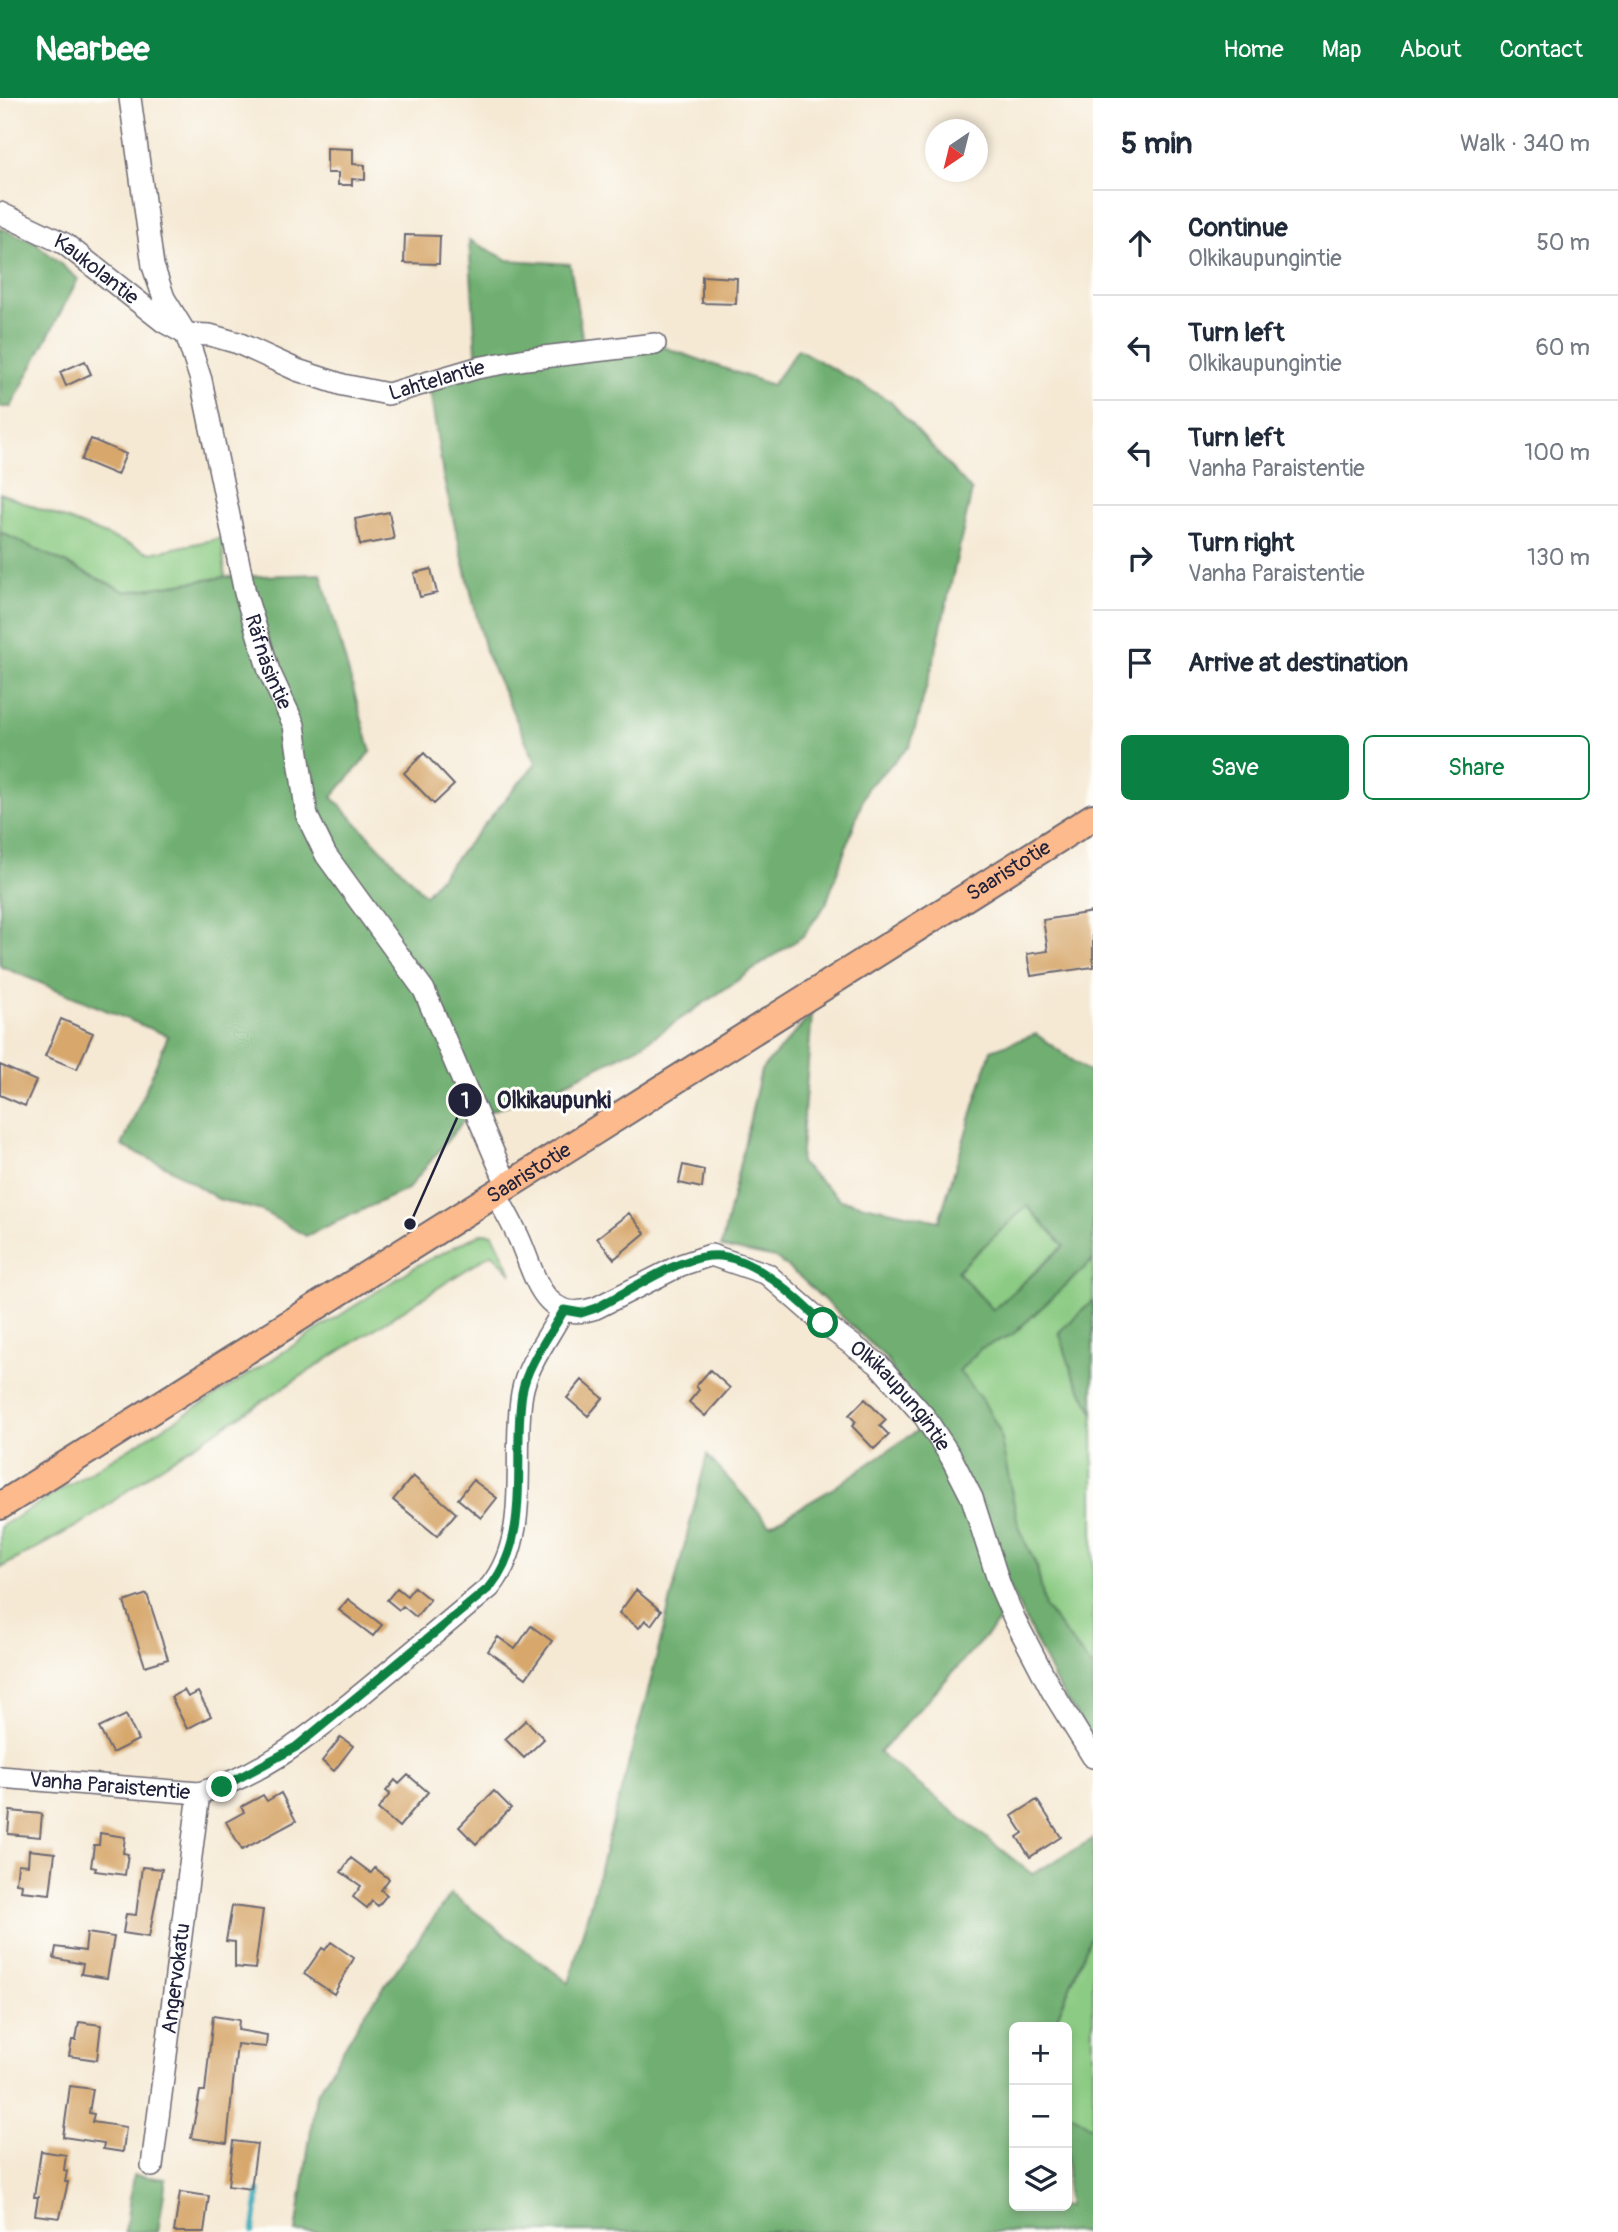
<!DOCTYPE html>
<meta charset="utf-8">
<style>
:root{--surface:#fff;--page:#f6f6f7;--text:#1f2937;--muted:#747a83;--line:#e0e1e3;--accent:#0b8043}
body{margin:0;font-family:Pangolin,sans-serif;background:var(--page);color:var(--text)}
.controls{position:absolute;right:21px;bottom:21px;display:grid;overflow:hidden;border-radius:10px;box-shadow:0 4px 10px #0003}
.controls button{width:63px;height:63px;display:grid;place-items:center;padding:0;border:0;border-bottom:2px solid var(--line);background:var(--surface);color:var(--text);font:35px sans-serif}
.compass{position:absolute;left:925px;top:21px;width:63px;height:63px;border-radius:50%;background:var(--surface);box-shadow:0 4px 10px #0003;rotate:215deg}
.stop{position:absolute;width:21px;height:21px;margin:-16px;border:5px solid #0b8043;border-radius:50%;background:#fff}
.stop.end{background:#0b8043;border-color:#fff;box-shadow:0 2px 7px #0008}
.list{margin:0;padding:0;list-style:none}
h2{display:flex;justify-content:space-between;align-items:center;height:91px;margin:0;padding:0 28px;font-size:30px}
h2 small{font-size:23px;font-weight:400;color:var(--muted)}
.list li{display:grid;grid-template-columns:46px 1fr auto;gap:21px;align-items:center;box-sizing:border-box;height:105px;padding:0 28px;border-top:2px solid var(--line)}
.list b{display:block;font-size:26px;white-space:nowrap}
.list p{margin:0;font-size:23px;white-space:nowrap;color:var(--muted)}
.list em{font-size:23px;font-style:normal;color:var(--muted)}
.actions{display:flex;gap:14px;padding:21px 28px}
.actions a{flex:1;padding:16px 0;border:2px solid var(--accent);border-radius:10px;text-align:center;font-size:24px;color:var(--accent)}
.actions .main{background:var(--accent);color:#fff}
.icon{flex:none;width:38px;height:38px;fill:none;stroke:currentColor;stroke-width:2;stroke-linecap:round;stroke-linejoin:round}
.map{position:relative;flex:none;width:1093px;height:2134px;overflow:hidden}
header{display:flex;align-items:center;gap:42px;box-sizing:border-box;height:98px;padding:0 35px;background:var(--accent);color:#fff}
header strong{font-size:33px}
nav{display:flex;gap:38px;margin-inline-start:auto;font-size:24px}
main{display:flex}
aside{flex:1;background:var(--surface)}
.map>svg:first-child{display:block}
.green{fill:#8bcb83;stroke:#56765f;stroke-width:2}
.forest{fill:#70af71;stroke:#496856;stroke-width:2;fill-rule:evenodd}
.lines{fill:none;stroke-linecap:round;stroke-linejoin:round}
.stream{stroke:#3fadbd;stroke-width:5}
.building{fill:#d7a76c}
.minor-casing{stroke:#6c6871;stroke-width:24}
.major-casing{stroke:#6c6871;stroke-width:30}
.minor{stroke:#fff;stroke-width:21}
.major{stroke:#fcba8d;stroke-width:26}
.route{stroke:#0b8043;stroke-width:9}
.labels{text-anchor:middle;stroke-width:6;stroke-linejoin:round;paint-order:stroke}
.street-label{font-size:21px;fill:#22223b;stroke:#fdfcf7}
.leader{fill:none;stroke:#22223b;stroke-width:2.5}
.callout-dot{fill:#22223b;stroke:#fdfcf7;stroke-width:2.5}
.mark-label{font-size:21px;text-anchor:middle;font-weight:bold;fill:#fff}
.callout-label{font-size:23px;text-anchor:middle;font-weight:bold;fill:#22223b;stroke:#fdfcf7;stroke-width:6;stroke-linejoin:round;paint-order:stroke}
</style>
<header>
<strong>Nearbee</strong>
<nav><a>Home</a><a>Map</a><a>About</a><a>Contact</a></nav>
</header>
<main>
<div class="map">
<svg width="1093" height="2134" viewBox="0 0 1093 2134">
<rect width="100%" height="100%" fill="#fdfcf7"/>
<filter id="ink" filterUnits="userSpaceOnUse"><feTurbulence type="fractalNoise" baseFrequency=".0143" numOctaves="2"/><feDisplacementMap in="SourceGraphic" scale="14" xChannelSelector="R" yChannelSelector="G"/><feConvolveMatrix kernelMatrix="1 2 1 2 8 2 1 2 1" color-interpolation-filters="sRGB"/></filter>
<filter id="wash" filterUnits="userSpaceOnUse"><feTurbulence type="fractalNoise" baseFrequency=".00686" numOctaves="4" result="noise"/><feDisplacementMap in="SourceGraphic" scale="28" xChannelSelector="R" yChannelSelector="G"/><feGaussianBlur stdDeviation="1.57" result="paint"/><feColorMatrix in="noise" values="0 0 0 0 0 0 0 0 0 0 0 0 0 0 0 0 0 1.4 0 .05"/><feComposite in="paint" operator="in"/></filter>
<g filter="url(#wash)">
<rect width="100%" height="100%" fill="#f5e9d4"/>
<!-- green -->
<path class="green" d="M0,395L151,455L222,440L225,479L126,494L0,434Z
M1027,1108L1064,1147L993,1212L957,1173Z
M482,1135L493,1136L512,1176L492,1155L153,1374L86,1423L0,1470V1429L215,1298L418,1167Z
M1093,1162V1203L1059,1234L1093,1314V1571L1045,1509L1037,1469L1019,1431L959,1273L981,1250L1012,1237Z
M1093,1833V2030L1092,2031L1067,2013V1929H1053Z"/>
<!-- forest -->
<path class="forest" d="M0,130L35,144L78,181L11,309H0Z
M469,142L508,162L570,166L585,256L655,246L772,287L798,251L890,303L972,393L933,565L910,648L867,690L826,806L803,838L639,949L557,989L463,1023L408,1091L306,1138L262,1113L218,1101L169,1070L122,1048L168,938L0,868V434L126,494L225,479L321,476L371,654L332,699L425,797L536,665L485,553L443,378L429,285L477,269Z
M812,916L800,1065L841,1102L939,1123L991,952L1036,936L1093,977V1162L1012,1237L981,1250L959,1273L985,1306L999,1332L1019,1431L1037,1469L1045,1509L1093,1571V1641L1058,1589L1013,1496L887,1261L801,1180L775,1160L721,1149L761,972ZM1027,1108L1064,1148L993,1212L957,1173Z
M1093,1203V1314L1073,1277L1059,1234Z
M924,1328L959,1391L1005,1517L879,1655L1032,1776L1093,1741V1833L1053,1929H1014V2108H1067V2013L1093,2030V2134H296L316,1997L361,1921L451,1796L569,1885L647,1597L707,1357L770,1427L832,1391Z
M133,2077L166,2081L158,2134H125Z"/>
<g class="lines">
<!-- stream -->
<path class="stream" d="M253,2134L259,2093"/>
</g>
<g id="blocks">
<!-- building -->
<path class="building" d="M327,50L353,51V66L365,67V82L352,81V87H338V75H327Z
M405,137L440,138L439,166L404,165Z
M702,178L737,180L736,206L702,205Z
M85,263L91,276L66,288L60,274Z
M91,341L126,356L117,377L81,362Z
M389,414L394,441L360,447L355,421Z
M431,471L437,495L420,499L414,475Z
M424,655L454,687L434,706L404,675Z
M1093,814V869L1031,878L1027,856L1048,853L1043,822Z
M61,921L93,935L77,971L45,958Z
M0,967L36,983L25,1008L0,997Z
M683,1067L704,1072L702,1090L679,1085Z
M629,1115L645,1135L614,1161L597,1140Z
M710,1272L730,1290L705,1318L689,1304L699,1292L696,1288Z
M582,1282L603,1300L588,1318L567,1300Z
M865,1301L886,1322L880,1328L889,1337L874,1351L852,1328L856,1324L849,1317Z
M413,1378L456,1415L437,1438L393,1402Z
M473,1382L497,1400L481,1420L458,1401Z
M414,1489L430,1502L416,1519L403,1508L399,1512L387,1502L397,1490L407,1498Z
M636,1492L661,1513L651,1527L645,1522L639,1530L619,1515Z
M147,1496L168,1561L145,1568L124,1504Z
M348,1501L382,1527L373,1538L339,1512Z
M531,1528L552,1543L526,1580L488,1553L498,1539L515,1551Z
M184,1592L188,1599L198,1594L211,1618L187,1631L171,1599Z
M126,1617L138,1642L112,1655L99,1630Z
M526,1622L544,1641L524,1660L505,1641Z
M341,1639L353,1648L334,1673L322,1663Z
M408,1677L428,1694L399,1729L378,1711L390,1696L386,1693L395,1682L399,1686Z
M494,1693L511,1710L476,1746L459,1729Z
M281,1695L296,1723L242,1752L226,1724L244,1714L241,1709L263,1697L267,1703Z
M1037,1702L1061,1739L1030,1759L1017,1739L1023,1735L1012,1718Z
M10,1713L42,1716L40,1739L8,1736Z
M100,1735L125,1739L123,1755L128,1756L125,1777L95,1773L96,1770L91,1769L94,1747H99Z
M29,1752L55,1755L50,1796L21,1793L22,1786L16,1785L18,1766L28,1767Z
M351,1760L371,1775L375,1770L389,1781L381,1792L387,1797L378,1808L372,1803L367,1810L353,1799L361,1788L341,1774Z
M142,1769L162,1771L149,1839L123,1835L126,1816L136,1817Z
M232,1808L263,1812L255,1871L235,1869V1844L226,1843Z
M87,1835L114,1839L107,1880L81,1876L83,1866L54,1860L56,1849L85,1853Z
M331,1844L354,1860L334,1896L304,1876L322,1850L325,1852Z
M213,1918L239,1922L238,1932L267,1937L266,1949L237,1946L227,2045L191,2040L200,1993H205Z
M79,1924L101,1927L97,1962L69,1958L72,1942H76Z
M70,1988L93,1991L89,2015L94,2016L92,2024L126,2029L123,2054L103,2051L104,2045L63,2039Z
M233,2043L257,2046L251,2091L228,2088Z
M41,2053L66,2057L64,2072L67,2073L65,2084H68L60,2120L35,2117L38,2099H34Z
M180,2094L209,2098L204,2134H174Z"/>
</g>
</g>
<g filter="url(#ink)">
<use href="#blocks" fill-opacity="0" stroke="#6c6871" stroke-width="2"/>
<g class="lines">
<defs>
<g id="minor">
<path id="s1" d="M130,0L153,168L164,200L186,236L201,282L245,495L269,573L294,627L307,718L326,757L424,892L508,1089"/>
<path id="s2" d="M0,115L65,146L164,224L186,236L210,237L238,245L297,272L343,287L388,296L477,270L526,261L655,246"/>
<path id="s3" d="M496,1096C504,1112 514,1128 521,1145C536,1181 545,1227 596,1210L681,1167L711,1157L767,1176L823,1225L878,1266L924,1318L951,1359L972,1400L1000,1488L1015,1522L1052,1593L1093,1659"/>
<path id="s4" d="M0,1679L199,1695C261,1678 309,1638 358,1599C402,1563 446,1526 490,1489C533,1436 511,1358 522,1295C527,1266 550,1237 563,1212"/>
<path id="s5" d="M152,2068L199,1695"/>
</g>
<g id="major">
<path id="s6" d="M0,1408L1093,719"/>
</g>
</defs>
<!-- minor casing -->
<use href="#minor" class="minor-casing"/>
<!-- major casing -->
<use href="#major" class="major-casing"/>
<!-- minor -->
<use href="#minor" class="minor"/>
<!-- major -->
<use href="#major" class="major"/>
</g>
</g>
<g class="lines" filter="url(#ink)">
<!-- route -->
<path class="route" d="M222,1689L296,1649L490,1489C533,1436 512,1358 522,1295C527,1266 550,1237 564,1212L581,1215L596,1210C628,1194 674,1162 709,1158C749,1153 797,1200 823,1225"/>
</g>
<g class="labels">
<!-- street labels -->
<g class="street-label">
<text dy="7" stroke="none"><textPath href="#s2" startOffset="112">Kaukolantie</textPath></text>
<text dy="7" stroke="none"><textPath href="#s2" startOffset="486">Lahtelantie</textPath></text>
<text dy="7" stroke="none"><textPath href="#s1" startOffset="584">Räfnäsintie</textPath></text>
<text dy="7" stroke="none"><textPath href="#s6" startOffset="1192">Saaristotie</textPath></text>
<text dy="7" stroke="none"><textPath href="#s6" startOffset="625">Saaristotie</textPath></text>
<text dy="7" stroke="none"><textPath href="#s3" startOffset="537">Olkikaupungintie</textPath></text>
<text dy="7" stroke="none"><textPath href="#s4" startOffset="110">Vanha Paraistentie</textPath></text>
<text dy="7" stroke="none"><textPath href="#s5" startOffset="189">Angervokatu</textPath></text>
</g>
</g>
<!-- callouts -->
<path class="leader" d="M410 1126L465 1002"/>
<g class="callout-dot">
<circle cx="410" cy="1126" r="7"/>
<circle cx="465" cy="1002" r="18"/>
</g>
<g class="mark-label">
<text x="465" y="1010">1</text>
</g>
<g class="callout-label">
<text x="554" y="1010">Olkikaupunki</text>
</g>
</svg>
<div class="controls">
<button>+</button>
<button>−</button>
<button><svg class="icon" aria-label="layers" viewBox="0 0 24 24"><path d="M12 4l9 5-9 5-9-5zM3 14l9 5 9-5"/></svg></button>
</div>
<svg class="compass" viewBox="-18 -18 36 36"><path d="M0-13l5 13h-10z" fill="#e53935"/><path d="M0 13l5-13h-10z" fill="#747a83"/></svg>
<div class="stop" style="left:823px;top:1225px"></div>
<div class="stop end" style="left:222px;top:1689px"></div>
</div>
<aside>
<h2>5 min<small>Walk · 340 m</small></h2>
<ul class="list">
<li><svg class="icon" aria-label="ahead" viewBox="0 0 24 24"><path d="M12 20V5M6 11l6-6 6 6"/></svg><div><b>Continue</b><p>Olkikaupungintie</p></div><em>50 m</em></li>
<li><svg class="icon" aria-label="left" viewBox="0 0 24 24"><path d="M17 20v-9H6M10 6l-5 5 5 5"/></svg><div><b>Turn left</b><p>Olkikaupungintie</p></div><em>60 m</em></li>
<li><svg class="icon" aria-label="left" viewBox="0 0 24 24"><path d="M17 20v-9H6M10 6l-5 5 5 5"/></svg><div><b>Turn left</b><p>Vanha Paraistentie</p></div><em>100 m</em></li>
<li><svg class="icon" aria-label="right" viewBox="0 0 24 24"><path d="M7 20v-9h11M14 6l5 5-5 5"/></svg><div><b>Turn right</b><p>Vanha Paraistentie</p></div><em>130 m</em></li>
<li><svg class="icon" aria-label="arrive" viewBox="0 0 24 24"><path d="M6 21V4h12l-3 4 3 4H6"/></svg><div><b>Arrive at destination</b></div></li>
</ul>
<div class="actions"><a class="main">Save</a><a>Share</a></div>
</aside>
</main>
